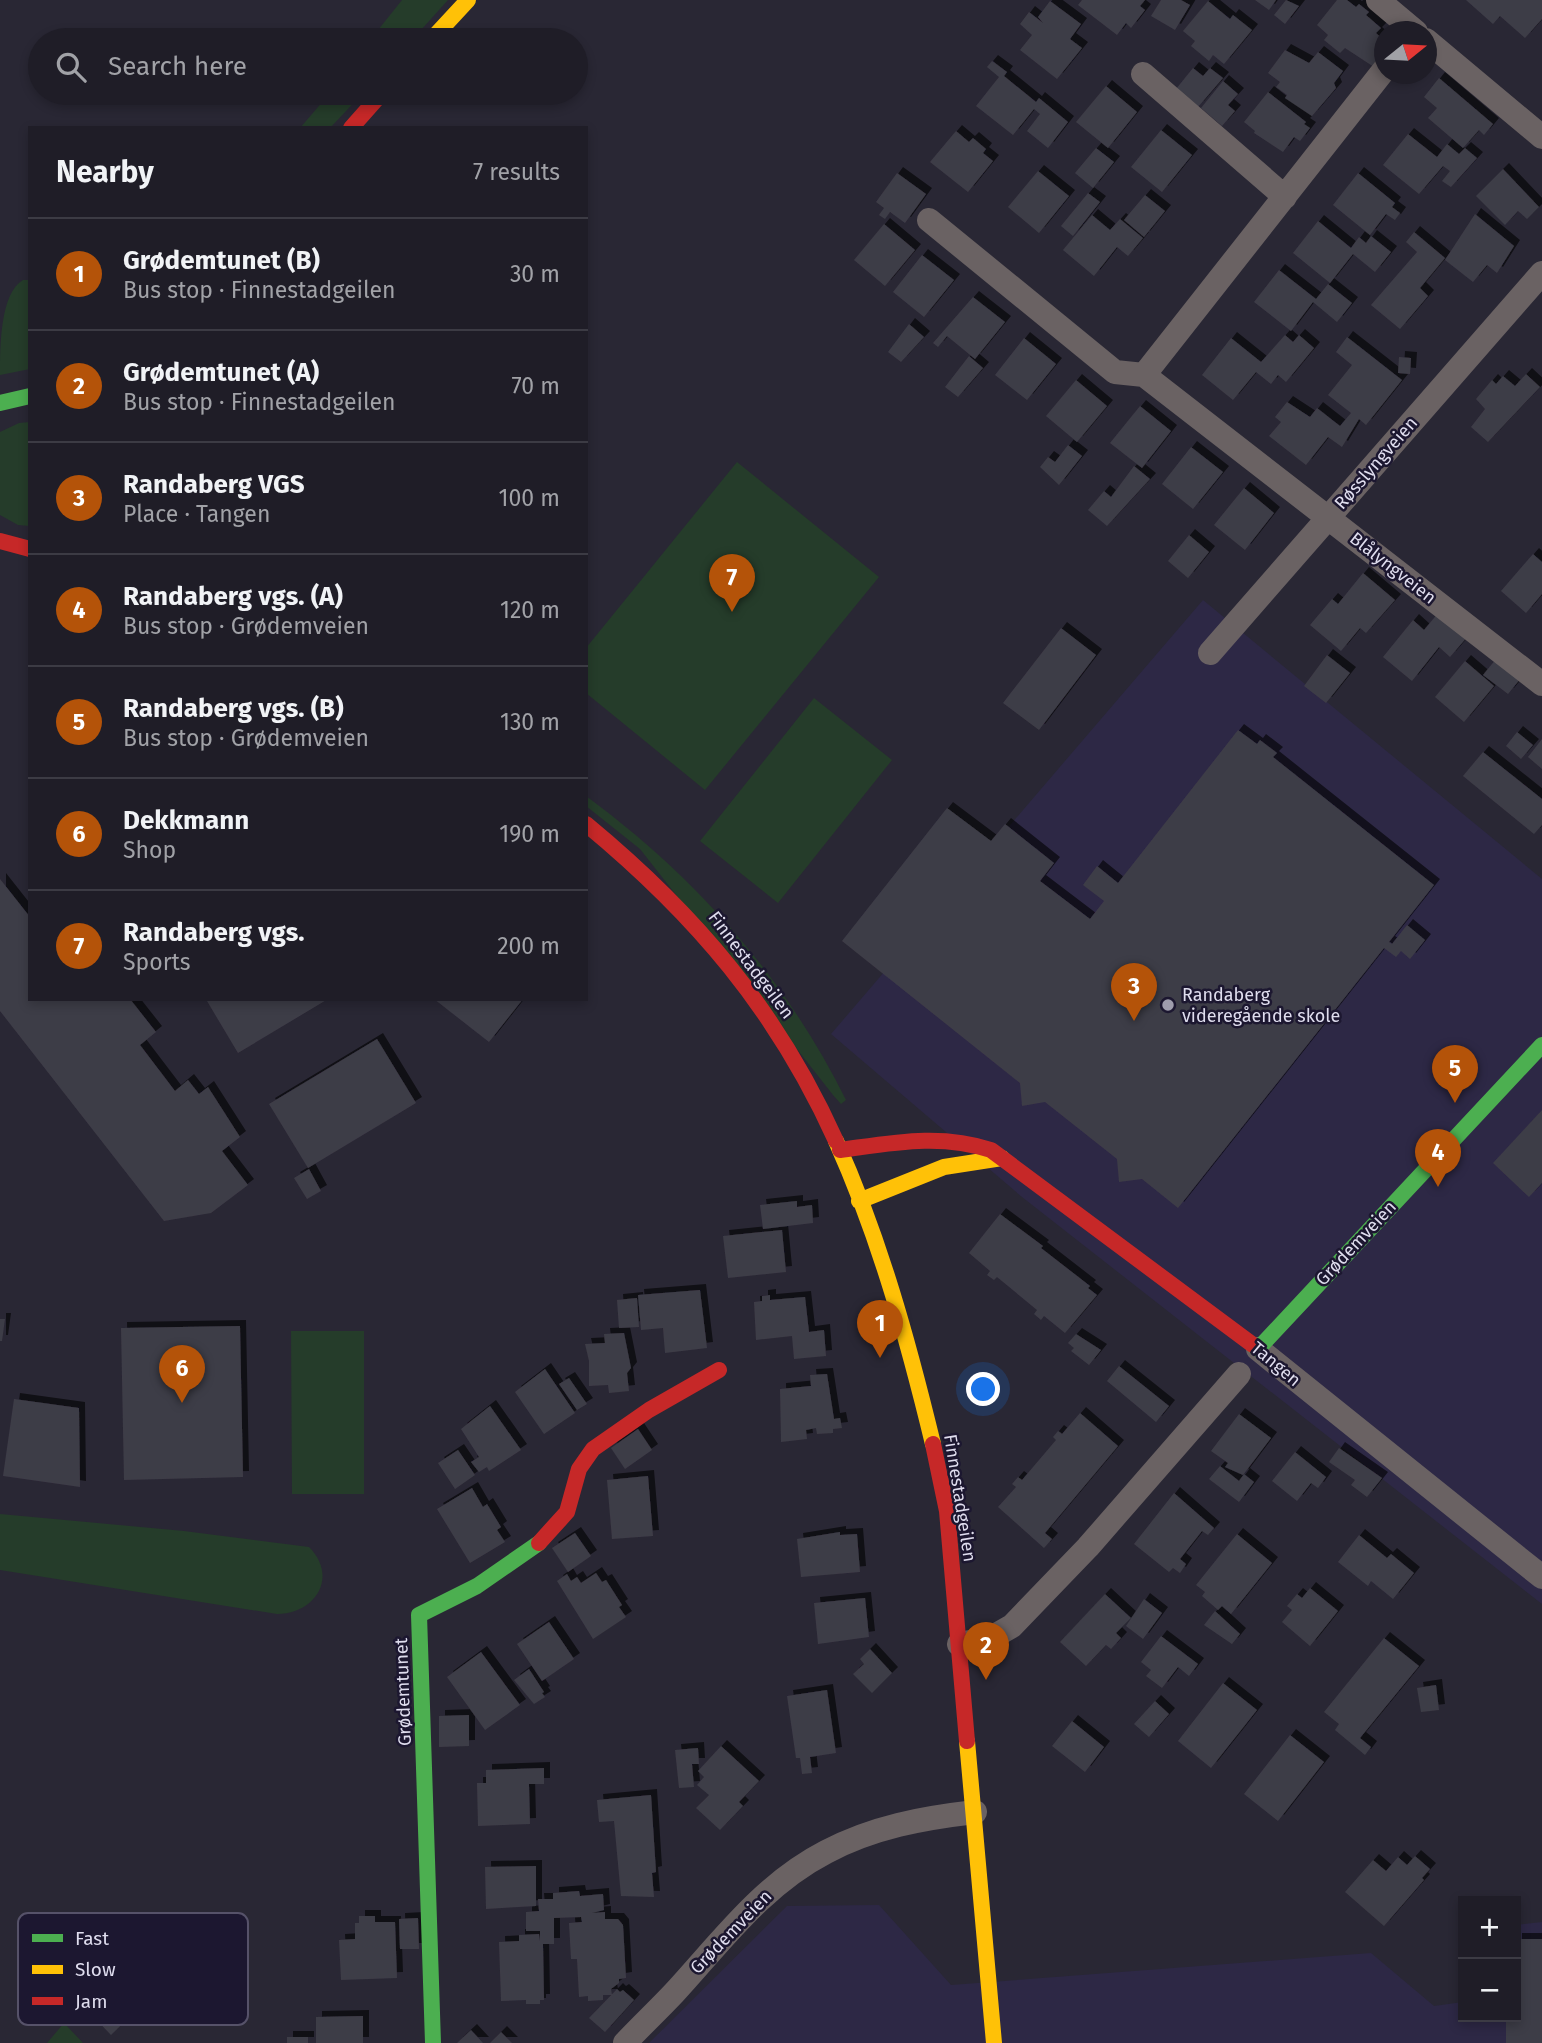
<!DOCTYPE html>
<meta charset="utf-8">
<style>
:root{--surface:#1f1d27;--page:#2c2a33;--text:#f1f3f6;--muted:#a1a2a7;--line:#3c3b44;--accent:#b45309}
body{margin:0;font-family:"Fira Sans",sans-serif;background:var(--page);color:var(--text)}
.controls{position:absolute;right:21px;bottom:21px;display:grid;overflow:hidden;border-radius:0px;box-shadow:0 4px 10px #0003}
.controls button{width:63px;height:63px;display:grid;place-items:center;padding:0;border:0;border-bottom:2px solid var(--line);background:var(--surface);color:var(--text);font:35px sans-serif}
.compass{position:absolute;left:1374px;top:21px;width:63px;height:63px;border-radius:50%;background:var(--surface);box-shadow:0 4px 10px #0003;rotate:72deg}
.you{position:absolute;left:984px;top:1390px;width:24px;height:24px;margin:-18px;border:5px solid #fff;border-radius:50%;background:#1a73e8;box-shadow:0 0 0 10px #1a73e833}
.badge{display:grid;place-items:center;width:46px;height:46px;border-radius:50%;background:var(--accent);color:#fff;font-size:23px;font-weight:700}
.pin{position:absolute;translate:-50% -58px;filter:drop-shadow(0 2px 4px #0008)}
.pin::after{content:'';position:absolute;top:37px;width:24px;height:21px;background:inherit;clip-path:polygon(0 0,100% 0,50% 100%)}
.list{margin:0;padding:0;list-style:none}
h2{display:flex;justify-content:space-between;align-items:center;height:91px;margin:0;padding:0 28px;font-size:30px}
h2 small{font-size:23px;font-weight:400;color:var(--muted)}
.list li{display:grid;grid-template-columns:46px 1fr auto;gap:21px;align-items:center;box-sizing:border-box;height:112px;padding:0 28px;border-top:2px solid var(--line)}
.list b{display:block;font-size:26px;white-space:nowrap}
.list p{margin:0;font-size:23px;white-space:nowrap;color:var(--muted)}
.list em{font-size:23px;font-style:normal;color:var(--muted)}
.icon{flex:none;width:38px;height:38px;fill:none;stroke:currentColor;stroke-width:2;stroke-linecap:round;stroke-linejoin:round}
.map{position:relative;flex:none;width:1542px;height:2043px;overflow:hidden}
.search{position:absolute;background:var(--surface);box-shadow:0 4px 10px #0003;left:28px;top:28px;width:560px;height:77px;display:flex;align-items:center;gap:18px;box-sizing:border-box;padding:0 24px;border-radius:38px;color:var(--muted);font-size:26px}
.panel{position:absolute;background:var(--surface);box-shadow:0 4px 10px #0003;left:28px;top:126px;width:560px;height:875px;border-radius:0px}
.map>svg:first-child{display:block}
.built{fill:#2d2845}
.green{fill:#253c2a}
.building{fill:#3e3c47;filter:url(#shadow)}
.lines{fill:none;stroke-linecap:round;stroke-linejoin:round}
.street{stroke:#6a6263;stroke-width:24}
.fast{stroke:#4caf50;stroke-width:16}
.slow{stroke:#ffc107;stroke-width:16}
.jam{stroke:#c62828;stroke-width:16}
.poi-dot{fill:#9f9dad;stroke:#1c1730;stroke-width:2.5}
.labels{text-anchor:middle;stroke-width:5;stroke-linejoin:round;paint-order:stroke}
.street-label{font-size:18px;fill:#dfddee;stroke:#1c1730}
.poi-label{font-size:18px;fill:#dfddee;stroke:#1c1730;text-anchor:start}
.key{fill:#1c1730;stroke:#565269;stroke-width:2}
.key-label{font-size:19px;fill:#dfddee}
</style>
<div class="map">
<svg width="1542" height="2043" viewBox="0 0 1542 2043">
<defs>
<filter id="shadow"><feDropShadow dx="6" dy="-6" stdDeviation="0" flood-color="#0009"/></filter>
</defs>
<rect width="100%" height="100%" fill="#292734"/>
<!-- built -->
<path class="built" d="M1203,600L1542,879V1604L1022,1197L831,1034Z
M879,1905L951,1985L1371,1953L1434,2006L1463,2002V2017H1516V1925L1542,1922V2043H649L787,1906Z"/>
<!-- green -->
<path class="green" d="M402,0H448L412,40H370Z
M330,93H363L330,128H300Z
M23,280H30V369L0,375C0,347 0,293 23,280Z
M30,422V526L18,525L0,515V432L19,423Z
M737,462L879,577L705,790L586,693V648Z
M814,698L892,760L778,903L700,841Z
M586,796C696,877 785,977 846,1100L841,1104L833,1095L640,849L586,806Z
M291,1331H364V1494H292Z
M0,1514L184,1531L309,1547C339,1577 315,1614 277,1614L0,1570Z
M64,2023L83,2043H47Z"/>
<!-- building -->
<path class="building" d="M1082,0H1145L1140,6L1145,10L1131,28L1126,23L1117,35L1078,5Z
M1161,0H1181L1190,5L1175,30L1151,16Z
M1255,0H1276L1269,10Z
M1286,0L1299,6L1285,24L1274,15Z
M1337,0H1347L1356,7L1359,4L1369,12L1366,15L1381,28L1376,33L1384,40V54L1374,67L1345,48L1340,53L1324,40L1328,35L1317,25Z
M1466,0H1542V19L1525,38L1500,16L1493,24Z
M1050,1L1081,24L1070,39L1082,48L1057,79L1020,50L1032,35L1020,24L1029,12L1043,23L1038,17Z
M1208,1L1230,19L1233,15L1252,30L1224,64L1213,55L1209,61L1191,46L1195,41L1183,31Z
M1285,50L1309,63L1318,52L1343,71L1334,83L1336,88L1312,116L1285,98L1287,95L1276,87L1280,82L1268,73Z
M992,61L1007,72L1004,76L1036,102L1039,98L1068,122L1048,148L1027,131L1040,114L1034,109L1013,135L976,106L999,77L987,67Z
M1193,68L1203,76L1210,68L1223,78L1198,107L1176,89Z
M1439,78L1493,124L1484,135L1479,130L1463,148L1428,118L1437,108L1424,97Z
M1223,81L1238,94L1228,105L1235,111L1222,126L1201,108Z
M1106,86L1137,112L1108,148L1076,122Z
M1268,92L1306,122L1304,124L1310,128L1300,141L1294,137L1283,152L1254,133L1255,131L1244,122Z
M1161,130L1192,155L1162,192L1131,167Z
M956,131L969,142L973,138L986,149L983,153L993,161L968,192L930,162Z
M1408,134L1437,157L1447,144L1459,154L1465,148L1477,158L1451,187L1442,181L1450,171L1443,166L1419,194L1383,165Z
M1096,148L1114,162L1093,188L1075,173Z
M1503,169L1539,207L1527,219L1518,211L1505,225L1476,196Z
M1038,171L1069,196L1039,233L1008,207Z
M897,173L926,194L905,223L890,212L885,219L879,215L884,208L876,202Z
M1358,173L1395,203L1392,207L1400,213L1395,220L1386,214L1370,235L1333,205Z
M1088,193L1100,202L1073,236L1061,226Z
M1145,195L1165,211L1144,237L1124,220Z
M1475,214L1514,246L1497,273L1487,265L1473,282L1445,260Z
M1092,215L1110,230L1120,219L1143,238L1128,256L1117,247L1094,276L1063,250Z
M1318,221L1351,248L1359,237L1366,243L1371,236L1391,252L1375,272L1353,254L1330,283L1293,253Z
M884,224L915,250L885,286L854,260Z
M1414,232L1445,258L1420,288L1428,296L1400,329L1371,305L1417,252L1406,242Z
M922,255L954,280L924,317L893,292Z
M1279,270L1316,299L1328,284L1352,303L1337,322L1313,302L1291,331L1254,302Z
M973,297L1005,322L975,359L947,336L938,347L933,343Z
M909,324L924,337L901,362L888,352Z
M1285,335L1293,342L1299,335L1314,348L1286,382L1278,375L1271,384L1256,372L1233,400L1202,375L1231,338L1261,362Z
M1347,337L1402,380L1366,425L1359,419L1342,447L1328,437L1306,465L1269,436L1281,422L1275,417L1287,402L1310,417L1317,408L1340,426L1351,413L1328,395L1352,365L1336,352Z
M1024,338L1056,364L1027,400L995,375Z
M969,356L983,368L958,397L945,387Z
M1399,357L1411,358L1410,374L1398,373Z
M1526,374L1540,387L1488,442L1471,427L1485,409L1476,399L1492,380L1496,384L1503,376L1515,386Z
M1076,380L1107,406L1077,442L1046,416Z
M1140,406L1171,431L1142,468L1110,443Z
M1068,445L1082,456L1059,485L1040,467L1048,457L1055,462Z
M1191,447L1223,472L1193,509L1162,484Z
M1134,466L1150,479L1107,526L1088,510L1104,491L1111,497Z
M1244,488L1274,513L1245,550L1214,525Z
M1189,535L1209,552L1188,578L1168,561Z
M1533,554L1542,562V594L1526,613L1501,591Z
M1363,573L1395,600L1366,633L1360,628L1341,651L1310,625L1332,599L1338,604Z
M1439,612L1468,636L1450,657L1439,647L1412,681L1383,657L1413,620L1424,630Z
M1061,628L1096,655L1039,730L1003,703Z
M1327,655L1350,673L1326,703L1304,686Z
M1496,659L1521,678L1508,694L1483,675Z
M1465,661L1494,686L1464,722L1435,697Z
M1238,730L1257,744L1260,740L1277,753L1273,757L1434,885L1389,942L1392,944L1407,925L1425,940L1410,959L1401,951L1396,957L1384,948L1178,1208L1142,1179L1119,1182L1117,1159L1045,1102L1022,1106L1020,1083L842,941L947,808L991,841L1005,824L1054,863L1040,881L1090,919L1104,901L1083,885L1097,866L1118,883Z
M1517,732L1533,745L1521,759L1506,746Z
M1542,739V769L1528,757Z
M1483,752L1542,799V825L1534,834L1463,776Z
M0,879L30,917V999H130L156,1032L140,1045L175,1091L188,1080L199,1094L208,1087L240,1137L222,1151L248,1185L211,1213L164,1221L0,1011Z
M209,999H328L238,1053L207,1001Z
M434,999H523L489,1042Z
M377,1039L416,1103L308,1168L269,1104Z
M1542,1110V1183L1529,1197L1493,1163Z
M309,1169L321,1191L307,1199L294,1178Z
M797,1201V1207L812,1205L813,1223L763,1229L760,1205Z
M1000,1214L1043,1246L1041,1248L1090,1286L1088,1288L1097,1295L1065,1333L1044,1316L1041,1320L1034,1314L1037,1310L997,1277L994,1280L987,1275L990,1271L969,1253Z
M782,1230L786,1272L728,1278L723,1236Z
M700,1290L707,1348L665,1353L663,1328L641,1330L638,1295Z
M770,1295V1300L805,1297L809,1332L824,1330L826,1356L794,1359L792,1336L756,1340L754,1302L762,1301V1296Z
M637,1298L639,1327L619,1328L617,1300Z
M0,1319H5L2,1341H0Z
M240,1326L243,1477L124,1480L121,1328Z
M624,1333L631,1368L627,1373L629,1391L609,1393L608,1385L589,1386V1361L585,1344L605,1343L604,1334Z
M1076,1334L1101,1350L1089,1365L1071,1351L1074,1348L1068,1343Z
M1119,1366L1169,1406L1156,1422L1107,1381Z
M545,1369L575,1413L544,1434L515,1392Z
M827,1374L834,1419L840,1418L842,1428L833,1429V1433L817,1434L816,1428L806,1430L807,1439L781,1442L780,1389L811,1386L810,1375Z
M569,1378L587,1404L577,1410L559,1384Z
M14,1399L79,1408L80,1487L3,1476Z
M490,1406L521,1450L489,1471L487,1467L479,1472L471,1462L479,1457L461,1429Z
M1080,1413L1118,1446L1045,1533L1052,1539L1044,1548L998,1507L1016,1487L1012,1484L1018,1477L1022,1480L1056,1440L1053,1437L1058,1431L1062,1434Z
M1239,1414L1271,1438L1243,1475L1225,1467L1228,1463L1211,1451Z
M638,1429L652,1450L625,1469L611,1448Z
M1339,1448L1382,1478L1367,1497L1351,1485L1355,1480L1329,1462Z
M458,1450L475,1475L455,1489L438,1463Z
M1295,1452L1326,1477L1318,1488L1311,1483L1297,1501L1272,1481Z
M1220,1466L1239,1481L1244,1474L1254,1482L1239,1502L1209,1479Z
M648,1476L653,1536L612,1539L607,1480Z
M472,1488L483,1507L487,1504L501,1527L497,1530L505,1542L470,1563L437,1509Z
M1174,1493L1214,1528L1208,1535L1202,1531L1180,1559L1186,1564L1180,1573L1173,1568L1169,1572L1134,1544Z
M840,1532V1535L857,1534L860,1572L801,1577L797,1539Z
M575,1533L591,1556L568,1572L552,1548Z
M1237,1534L1272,1563L1231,1614L1222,1606L1218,1610L1202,1596L1205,1592L1196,1585Z
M1359,1535L1387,1558L1391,1554L1414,1573L1393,1599L1371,1581L1368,1586L1338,1562Z
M596,1573L602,1582L606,1580L622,1605L619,1607L626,1617L593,1639L557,1581L567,1574L571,1581L577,1577L581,1583Z
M1310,1588L1338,1611L1310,1646L1282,1622L1292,1610L1287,1606L1297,1594L1302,1598Z
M1105,1594L1131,1618L1116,1633L1121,1638L1111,1649L1106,1645L1086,1666L1060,1642Z
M865,1598L869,1637L818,1644L814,1603Z
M1144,1599L1162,1613L1143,1639L1126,1626Z
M1215,1611L1240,1634L1232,1644L1204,1625Z
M549,1622L574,1659L542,1681L517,1644Z
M1161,1636L1198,1664L1189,1676L1178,1667L1162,1688L1146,1676L1151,1670L1141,1662Z
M1384,1638L1419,1666L1360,1738L1371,1747L1365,1755L1335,1730L1339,1724L1324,1712Z
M870,1649L892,1673L872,1693L853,1674L864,1664L860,1659Z
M481,1652L520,1705L485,1730L447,1677Z
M529,1669L544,1692L542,1693L545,1697L534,1704L514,1680Z
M1223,1683L1257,1710L1211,1768L1178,1741Z
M1436,1685L1439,1710L1421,1712L1417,1688Z
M827,1690L836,1753L810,1757L812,1773L802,1774L800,1758H796L787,1696Z
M1155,1701L1169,1714L1149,1737L1134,1724Z
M469,1715V1746L439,1747V1716Z
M1072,1721L1104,1747L1085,1772L1052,1746Z
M1290,1735L1324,1762L1278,1821L1244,1794Z
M721,1746L759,1781L739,1802L743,1806L720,1830L696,1808L709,1795L697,1785L704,1777L698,1771Z
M698,1748L699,1764H692L694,1787L679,1788L675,1750Z
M544,1768V1784H529L530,1824L478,1826L477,1783H486V1770Z
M651,1795L656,1872L652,1873L654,1897L621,1896L614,1821L599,1822L597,1800Z
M1415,1856L1430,1869L1422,1878L1424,1880L1384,1926L1345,1892L1373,1860L1386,1871L1398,1857L1407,1865Z
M536,1866V1906L486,1909L485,1867Z
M579,1891L580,1896L603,1894L604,1910L592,1913L605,1912V1919H618L623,1925L626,1978L619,1979V1983L611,1989L612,1995H603V2000L588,2001V1996L579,1997L577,1959H571L569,1923L582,1922L581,1917L554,1918V1944H543L544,2000H540V2004H526V2000L501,2001L499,1942L519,1941V1935L539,1934L540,1941V1931H526V1912L539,1911L538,1899H553V1893Z
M359,1916H375V1922H395L397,1978L341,1980L339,1940L355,1939V1923H359Z
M418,1918L419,1949H400L399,1919Z
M1516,1939H1542V2043H1506V2017H1516Z
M132,1968L155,1992L111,2035L88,2011Z
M617,1989L620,1992L623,1990L634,2000L605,2032L589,2018Z
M363,2016V2043H316V2017Z
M471,2030L483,2043H457Z
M501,2032L512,2043H490Z
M287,2037H308V2043H287Z"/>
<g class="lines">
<!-- street -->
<path class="street" d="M1378,0L1416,32
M1426,40L1542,137
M1143,74L1285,197
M929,220L1115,372L1144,375L1542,684
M1144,375L1384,70
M1210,653L1542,273
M1258,1349L1542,1577
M959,1644L991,1638L1012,1626L1088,1547L1239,1374
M625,2043C641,2026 658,2010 674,1993C721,1942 762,1885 826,1852C873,1827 923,1818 975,1812"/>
<!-- fast -->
<path class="fast" d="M0,403L30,396
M1253,1345L1258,1349L1542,1045
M433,2043L419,1615L477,1586L539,1543"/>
<!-- slow -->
<path class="slow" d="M431,40L468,0
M836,1141C880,1239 908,1341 933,1444
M859,1201L944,1167L1002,1158
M967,1741L994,2043"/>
<!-- jam -->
<path class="jam" d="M351,128L382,93
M0,541L30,549
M586,824C696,915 777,1010 836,1141
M840,1150C892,1143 940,1133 991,1150L1253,1345
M933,1444L947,1511L967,1741
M539,1543L567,1512L579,1469L593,1449L649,1410L719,1370"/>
</g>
<!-- markers -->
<circle class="poi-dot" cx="1168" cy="1005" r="7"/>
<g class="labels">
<!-- street labels -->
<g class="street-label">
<text transform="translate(1376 463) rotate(-49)" y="6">Røsslyngveien</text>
<text transform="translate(1393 568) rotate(38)" y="6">Blålyngveien</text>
<text transform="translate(751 965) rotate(53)" y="6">Finnestadgeilen</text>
<text transform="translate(1356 1243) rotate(-47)" y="6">Grødemveien</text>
<text transform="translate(1276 1364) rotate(40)" y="6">Tangen</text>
<text transform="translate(960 1498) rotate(81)" y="6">Finnestadgeilen</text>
<text transform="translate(403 1692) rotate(-92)" y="6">Grødemtunet</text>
<text transform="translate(731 1932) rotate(-46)" y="6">Grødemveien</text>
</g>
<!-- poi labels -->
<g class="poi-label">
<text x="1182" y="1001">Randaberg<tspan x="1182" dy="21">videregående skole</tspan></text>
</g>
</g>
<!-- legend -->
<rect x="18" y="1913" width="230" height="112" rx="10" class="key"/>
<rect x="32" y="1934" width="31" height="8" fill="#4caf50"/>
<rect x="32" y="1965" width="31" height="9" fill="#ffc107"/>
<rect x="32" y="1997" width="31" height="8" fill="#c62828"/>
<g class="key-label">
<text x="75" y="1945">Fast</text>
<text x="75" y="1976">Slow</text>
<text x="75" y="2008">Jam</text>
</g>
</svg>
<div class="controls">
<button>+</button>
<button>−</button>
</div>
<svg class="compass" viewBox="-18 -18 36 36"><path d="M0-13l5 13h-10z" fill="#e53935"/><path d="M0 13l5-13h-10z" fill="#a1a2a7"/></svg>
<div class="you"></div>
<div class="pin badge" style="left:880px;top:1358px">1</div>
<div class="pin badge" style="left:986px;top:1680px">2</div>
<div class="pin badge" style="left:1134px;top:1021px">3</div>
<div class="pin badge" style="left:1438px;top:1187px">4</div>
<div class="pin badge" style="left:1455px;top:1103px">5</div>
<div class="pin badge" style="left:182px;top:1403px">6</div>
<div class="pin badge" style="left:732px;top:612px">7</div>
<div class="search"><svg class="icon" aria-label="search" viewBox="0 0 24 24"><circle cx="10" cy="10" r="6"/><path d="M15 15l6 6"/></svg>Search here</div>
<section class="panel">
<h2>Nearby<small>7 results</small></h2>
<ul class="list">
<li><span class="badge">1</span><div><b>Grødemtunet (B)</b><p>Bus stop · Finnestadgeilen</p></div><em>30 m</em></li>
<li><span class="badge">2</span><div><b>Grødemtunet (A)</b><p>Bus stop · Finnestadgeilen</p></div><em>70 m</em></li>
<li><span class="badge">3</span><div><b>Randaberg VGS</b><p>Place · Tangen</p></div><em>100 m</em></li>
<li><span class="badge">4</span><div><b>Randaberg vgs. (A)</b><p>Bus stop · Grødemveien</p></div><em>120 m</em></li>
<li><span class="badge">5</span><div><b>Randaberg vgs. (B)</b><p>Bus stop · Grødemveien</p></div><em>130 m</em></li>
<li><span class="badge">6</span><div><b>Dekkmann</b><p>Shop</p></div><em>190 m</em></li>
<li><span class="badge">7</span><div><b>Randaberg vgs.</b><p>Sports</p></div><em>200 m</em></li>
</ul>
</section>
</div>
